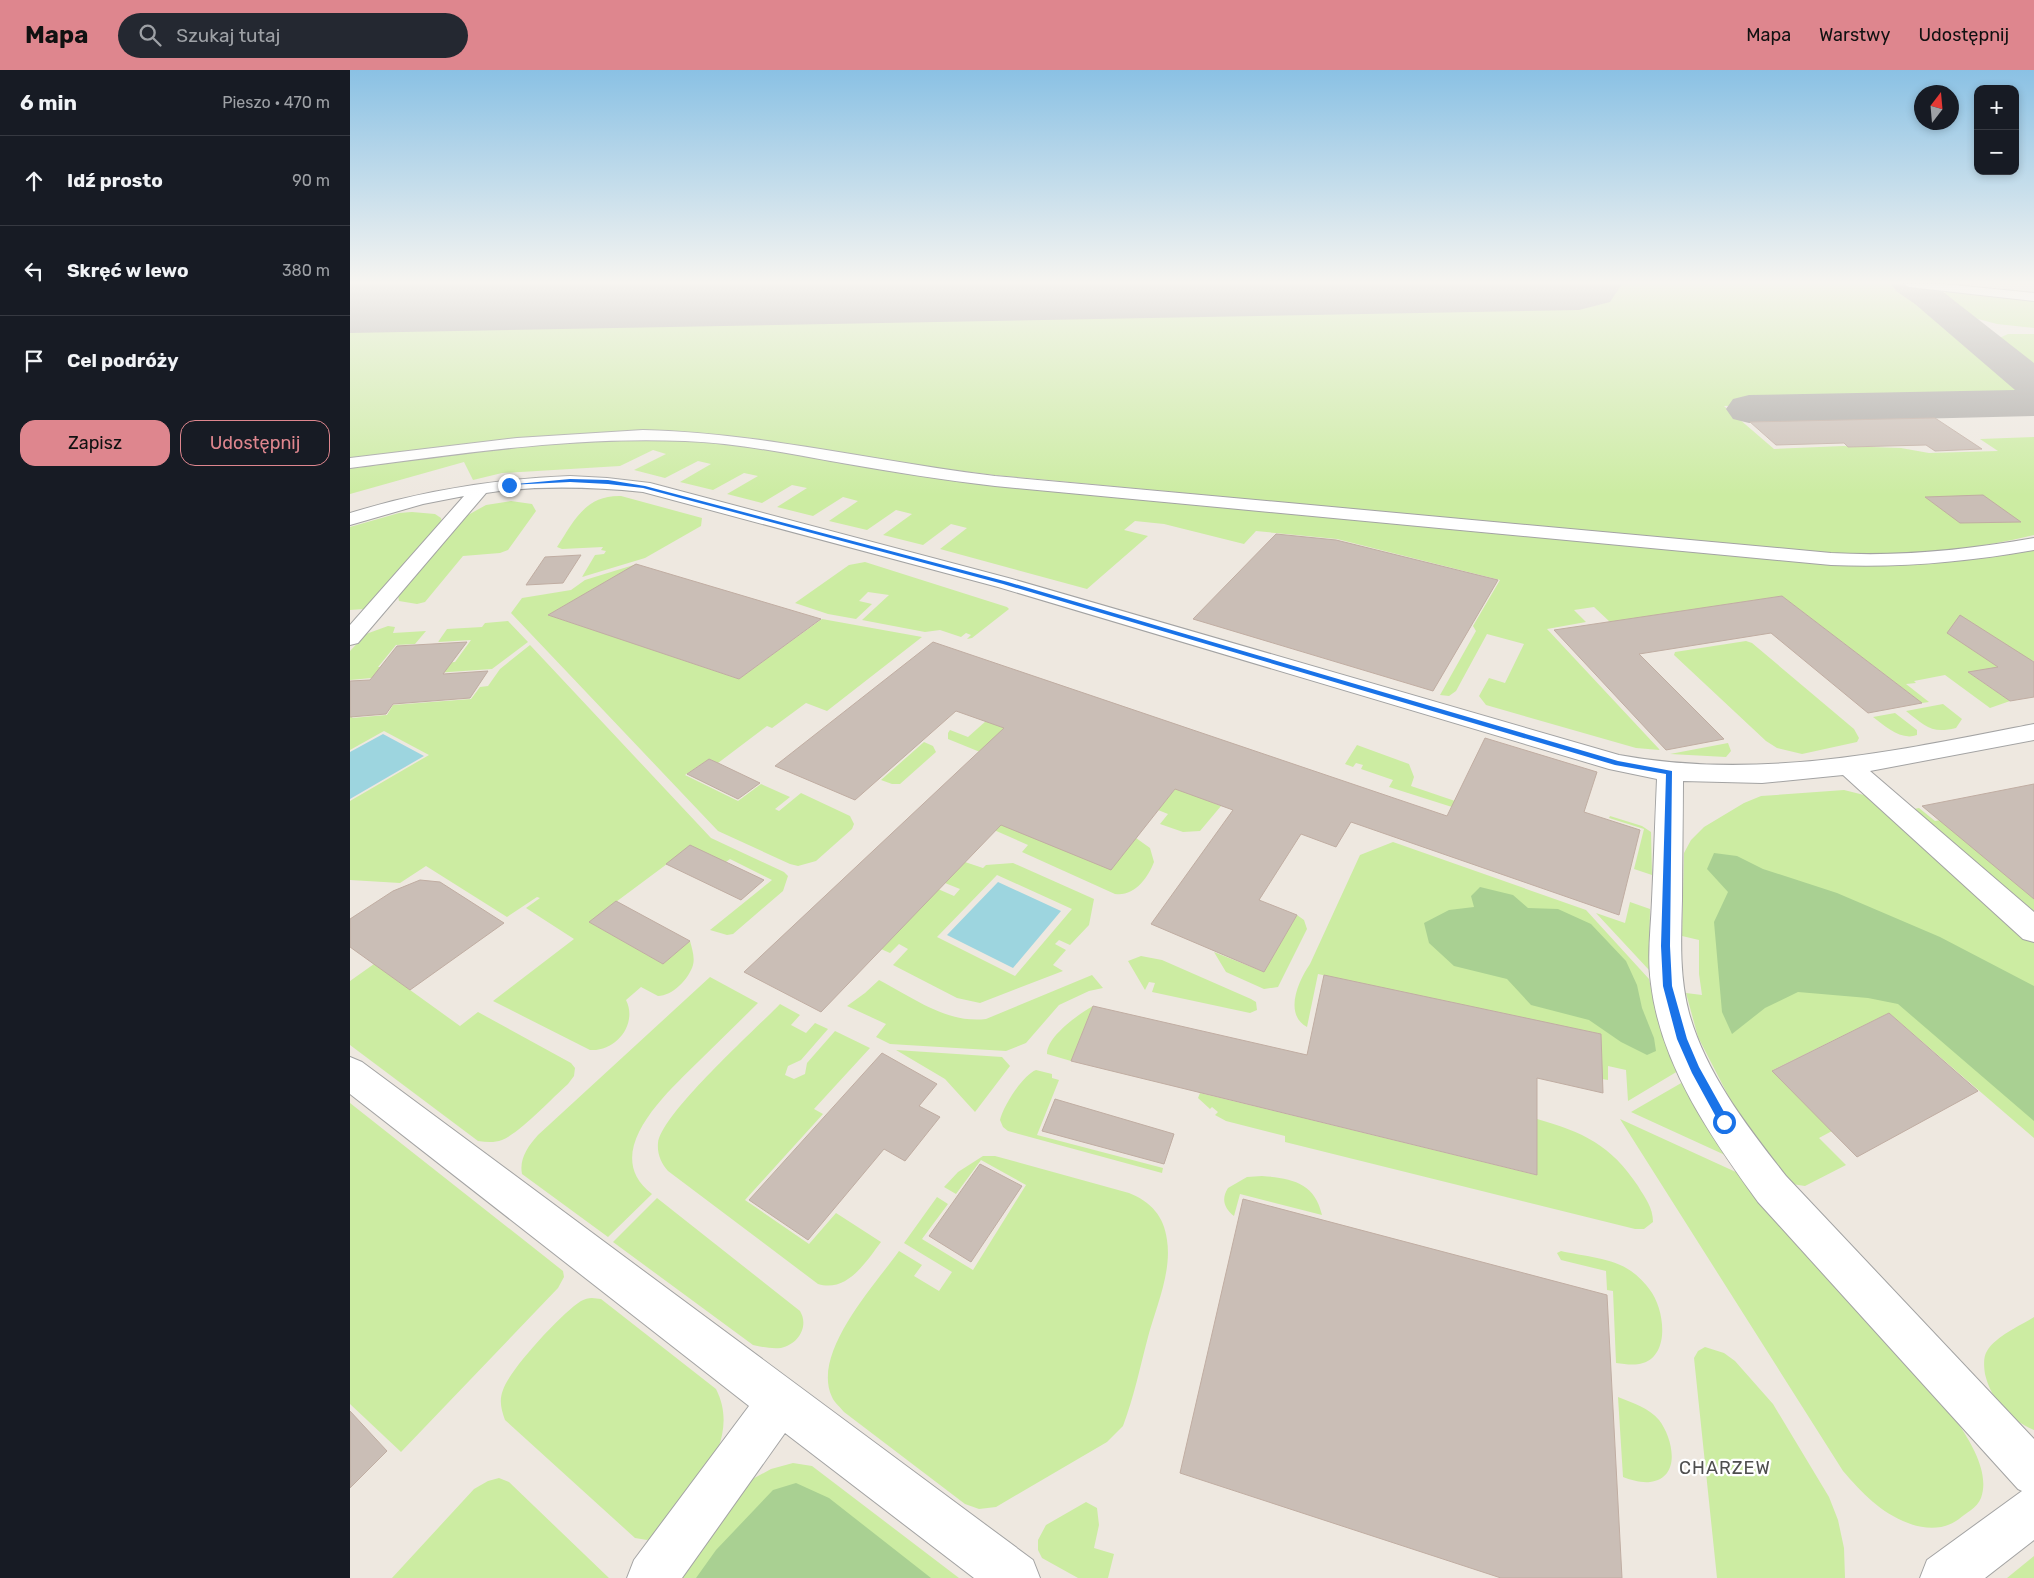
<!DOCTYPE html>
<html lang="pl">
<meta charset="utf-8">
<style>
:root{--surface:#171b24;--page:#242831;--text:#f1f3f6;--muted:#9ea1a6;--line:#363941;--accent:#de868e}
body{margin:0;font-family:Rubik,sans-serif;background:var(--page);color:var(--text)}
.controls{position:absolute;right:15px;top:15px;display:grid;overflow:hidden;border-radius:10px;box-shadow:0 2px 8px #0003}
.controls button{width:45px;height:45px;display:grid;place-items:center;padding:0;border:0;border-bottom:1px solid var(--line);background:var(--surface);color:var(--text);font:25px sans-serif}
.compass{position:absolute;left:1564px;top:15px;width:45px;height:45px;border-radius:50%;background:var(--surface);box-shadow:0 2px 8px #0003;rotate:16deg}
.stop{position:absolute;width:15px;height:15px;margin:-11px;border:4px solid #1a73e8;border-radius:50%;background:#fff}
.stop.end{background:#1a73e8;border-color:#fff;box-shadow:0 1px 5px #0008}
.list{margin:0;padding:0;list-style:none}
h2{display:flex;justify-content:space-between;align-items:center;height:65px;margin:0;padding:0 20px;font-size:21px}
h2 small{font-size:16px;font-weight:400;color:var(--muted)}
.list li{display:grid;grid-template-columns:32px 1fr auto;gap:15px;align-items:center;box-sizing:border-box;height:90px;padding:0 20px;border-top:1px solid var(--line)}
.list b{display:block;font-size:19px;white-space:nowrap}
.list em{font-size:16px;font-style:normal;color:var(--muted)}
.actions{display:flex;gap:10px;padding:15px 20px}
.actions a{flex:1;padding:11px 0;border:1px solid var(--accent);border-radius:15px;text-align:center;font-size:18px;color:var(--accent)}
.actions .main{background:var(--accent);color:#111}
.icon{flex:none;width:28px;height:28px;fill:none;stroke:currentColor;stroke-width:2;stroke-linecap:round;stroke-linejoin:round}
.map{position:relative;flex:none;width:1684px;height:1508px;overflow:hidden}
header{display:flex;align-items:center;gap:30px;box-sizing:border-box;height:70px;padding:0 25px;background:var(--accent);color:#111}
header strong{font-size:24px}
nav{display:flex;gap:28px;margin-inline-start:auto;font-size:18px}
.search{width:350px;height:45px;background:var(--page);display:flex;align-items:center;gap:12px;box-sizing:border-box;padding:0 18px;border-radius:28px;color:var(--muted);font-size:19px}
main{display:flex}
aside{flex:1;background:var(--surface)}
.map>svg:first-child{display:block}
.grass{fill:#cceca2;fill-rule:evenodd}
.forest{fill:#a9d092}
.water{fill:#9dd5df}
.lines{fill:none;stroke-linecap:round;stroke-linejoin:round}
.taxiway{fill:#aca9a5;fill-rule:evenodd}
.runway{fill:#aca9a5;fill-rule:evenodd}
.building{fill:#cabeb6;stroke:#c0ada2}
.minor-casing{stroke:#a3a3a3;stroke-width:2}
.minor{fill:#fff;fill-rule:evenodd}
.route{fill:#1a73e8}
.labels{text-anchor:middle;stroke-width:4.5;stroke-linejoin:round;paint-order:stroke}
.near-neighbourhood-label{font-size:18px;letter-spacing:1px;fill:#4f4f4f;stroke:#fff}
</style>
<header>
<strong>Mapa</strong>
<div class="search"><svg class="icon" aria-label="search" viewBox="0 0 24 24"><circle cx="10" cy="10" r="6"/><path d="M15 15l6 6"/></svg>Szukaj tutaj</div>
<nav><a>Mapa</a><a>Warstwy</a><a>Udostępnij</a></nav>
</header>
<main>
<aside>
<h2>6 min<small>Pieszo · 470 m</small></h2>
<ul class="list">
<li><svg class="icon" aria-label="ahead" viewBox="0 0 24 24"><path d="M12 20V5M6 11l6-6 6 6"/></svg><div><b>Idź prosto</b></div><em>90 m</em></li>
<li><svg class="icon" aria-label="left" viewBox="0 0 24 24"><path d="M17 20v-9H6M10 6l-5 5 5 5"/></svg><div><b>Skręć w lewo</b></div><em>380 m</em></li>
<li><svg class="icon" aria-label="arrive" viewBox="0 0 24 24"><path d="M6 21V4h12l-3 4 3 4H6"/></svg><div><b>Cel podróży</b></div></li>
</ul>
<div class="actions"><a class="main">Zapisz</a><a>Udostępnij</a></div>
</aside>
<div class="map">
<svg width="1684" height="1508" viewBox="0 0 1684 1508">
<rect width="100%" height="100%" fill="#eee8e0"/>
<!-- grass -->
<path class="grass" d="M0,214H1548L1561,222L1684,325V328L1670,330L1374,336L1424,379L1493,376L1551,378L1579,383L1648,381L1630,369L1684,367V465C1607,484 1535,487 1457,482L644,405L556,394L401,368L321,362L0,390Z
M1598,221L1684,229V258L1647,254L1613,245L1590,226Z
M1658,264H1684V302L1645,270Z
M291,369L374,372L533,398L1541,495L1618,489L1684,480V591L1621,579L1648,597L1619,603L1660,631L1640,638L1595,605L1564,611L1566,613L1556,614L1579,632L1572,633L1432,526L1260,552L1244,537L1224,540L1236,552L1197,559L1310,680L1286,678L1136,635L1129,626L1139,608L1155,613L1174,574L1137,564L1106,621L1099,626L1090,625L1126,561L1123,556L1150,510L987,469L906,461L894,474L814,454L785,451L774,460L798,466L737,519L590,479L617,458L601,454L573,475L533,465L562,444L546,440L517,460L479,451L508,431L493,427L463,446L427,437L457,418L442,415L412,433L377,424L408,406L394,403L363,420L330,412L361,394L348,391L315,408L284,400L316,384L303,380L270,396L152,403L123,410L114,392L0,424V396L203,372Z
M271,426L352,448L351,456L295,488L232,507L245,485L254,484L256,481L251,480L253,477L212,479L207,477C224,451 235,425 271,426Z
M161,431L182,434L186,441L158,480L150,483L113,486L75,532L67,534L49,531L48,525L118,445L136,435Z
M62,442L85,444L91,448L92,452L14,539L0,540V457L49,443Z
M515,492L657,537L659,539L622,568L617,569L621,565L616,563L611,567L590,560L575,562L512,550L539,525L518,522L509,531L522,534L506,549L478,544L445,533L499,495Z
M287,494L198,545L389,609L472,549L572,567L477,641L456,633L422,658L417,656L368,693L359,689L335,705L388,731L411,714L440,727L425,739L429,741L451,723L500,746L504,754L502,759L466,791L448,796L440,794L368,761L161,543L172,528L221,520L235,510Z
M158,551L178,572L142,599L70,604L78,594L105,592L121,570L88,572L97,559L132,557L135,553Z
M38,556L45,557L43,563L76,561L65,574L46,575L28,597H40L32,607L0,610V581L16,564Z
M1396,571L1402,573L1504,659L1509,668L1507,672L1452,684L1427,678L1416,671L1324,585L1325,582Z
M180,575L361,768L434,802L438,806L433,821L383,864L377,865L360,860L422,810L380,789L376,792L321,791L239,852L313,894L340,871C342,879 345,887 343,895C339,909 322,926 308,926L291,917L276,930C288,954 266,982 240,980L143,931L224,869L176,838L190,828L187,827L157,847L76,796L50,813L0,810V731L79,685L34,661L0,680V638L4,644L2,648L37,645L43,635L121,629L130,617L138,616L150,599Z
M1593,634L1612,649L1606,658C1581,664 1575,656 1556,641Z
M1545,643L1567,660V665C1551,671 1535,656 1523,647Z
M636,651L655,658L630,682L598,669V663L600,660L618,667Z
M574,672L583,676L586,682L550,714H542L531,710Z
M1378,673L1381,681L1376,687L1320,684Z
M1007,675L1059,694L1064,707L1061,716L1105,731L1102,737L1039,717L1043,710L1011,699L1013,695L1006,693L1003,697L995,694Z
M826,718L871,736L850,761L833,762L810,754L818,744L808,740Z
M1494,720L1518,726L1684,870V1068L1539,943L1423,1000L1482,1061L1469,1068L1496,1095L1455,1116L1442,1114L1434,1108L1383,1035L1348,967L1336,923L1352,925L1349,904V870L1332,866L1334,783L1341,770L1354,757L1394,733L1411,726Z
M1569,738L1585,751L1591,750L1684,829V851L1564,739Z
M1260,746L1292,756L1301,762L1302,805L1284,799L1294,759L1259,748Z
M650,754L786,768L800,778L804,792C798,808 784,827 765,824L672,782L678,775L644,760Z
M1043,772L1236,840L1299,909L1307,946L1328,1001L1278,1031L1276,1000L1258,996V1010L1252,1009L1251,964L968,904L957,957C933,944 949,910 960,894L1010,785Z
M615,792L633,798L636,795L663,793L744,829L739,855L720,875L709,870L705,874L716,880L703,895L713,901L630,933L607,928L543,895L558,879L549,874L540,883L531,879L588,819L604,826L610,819L595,813ZM647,805L722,839L665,906L587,867Z
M1280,832L1300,839L1299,900L1246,843L1275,853Z
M947,845L954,850L957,859L928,917L914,919L876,902L864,882L914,902Z
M791,886L812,890L901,929L906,932L907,940L900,943L802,922L805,913L799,912L795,920L778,891Z
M24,894L110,956L128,942L221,993L225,998L224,1006L218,1014C201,1029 171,1062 152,1070C144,1073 136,1072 128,1071L0,975V911Z
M742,905L753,918L739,921L709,935L676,973L656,981L540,974L526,967L536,954L497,936L515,923L529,910C562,927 597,954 636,949Z
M360,907L408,933C388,953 368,972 348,992C318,1022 248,1083 302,1124L258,1167L172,1104C169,1089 178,1076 188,1065Z
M430,934L450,945L441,955L456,963L465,953L478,959L451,990L438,996L435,1005L444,1009L455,1004L457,993L485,961L520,978L464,1039L473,1044L395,1130L459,1174L486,1143L531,1172C516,1192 497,1223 468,1214L318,1101C311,1093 307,1084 308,1073C312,1043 405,960 430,934Z
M743,936L721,991L697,984C697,966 729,944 743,936Z
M546,980L652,987L660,996L625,1042L595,1009Z
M686,1000L702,1004V1008L709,1010L687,1065L813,1098L812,1103L658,1061L653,1057L650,1050C653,1036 673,1005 686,1000Z
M1333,1012L1375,1085L1281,1042Z
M850,1023L1186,1105L1187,1049C1233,1062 1261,1075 1288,1116C1295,1128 1303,1137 1303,1152L1294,1159H1285L935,1072V1066L876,1051L865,1045L868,1042L862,1037L860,1039L848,1028Z
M0,1033L213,1201L214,1207L208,1218L51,1382L0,1334Z
M1270,1049L1388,1103L1410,1132L1608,1353C1621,1373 1640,1403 1631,1428C1627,1438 1616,1443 1609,1449C1594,1460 1576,1460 1558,1453C1531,1443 1512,1423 1493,1401Z
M633,1086H645L779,1123C801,1132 814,1146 817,1170C822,1202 806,1237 798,1267C790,1297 784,1327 773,1356L757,1372L646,1437L629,1439L615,1434L494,1342C491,1338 484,1332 482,1327C461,1283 525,1215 549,1181L572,1195L564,1206L589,1221L602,1202L554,1173L587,1127L598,1134L572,1169L623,1200L676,1115L631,1090L606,1124L594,1117L608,1102Z
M912,1106C942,1108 965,1113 972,1145L890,1124L884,1146C874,1138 871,1129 878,1118L897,1107Z
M307,1128L450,1241C459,1256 449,1274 431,1278C421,1279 413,1277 403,1275L263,1172Z
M1211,1181C1232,1186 1263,1188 1281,1201C1288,1206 1295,1213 1300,1220C1314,1238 1321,1284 1293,1293C1284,1296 1275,1294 1266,1293L1263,1221L1257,1220L1256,1201L1211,1190L1207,1183Z
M242,1228L251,1229L366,1319C394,1374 338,1426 307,1466L297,1470L285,1468L155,1350C151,1339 149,1330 153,1320C159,1300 213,1242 231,1231C235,1229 238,1228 242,1228Z
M1684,1247V1360C1660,1350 1641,1330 1635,1304C1634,1297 1633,1287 1637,1281C1646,1266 1670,1256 1684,1247Z
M1355,1277L1374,1283L1385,1291L1423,1334L1479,1427L1488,1450L1494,1478L1495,1508H1367L1344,1288L1348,1281Z
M1268,1327C1283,1333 1299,1338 1309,1350C1323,1368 1332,1408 1300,1412C1291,1413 1281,1410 1273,1407Z
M443,1393L462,1396L609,1508H323L397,1412L421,1399Z
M149,1408L159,1412L259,1508H42L124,1419L138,1411Z
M736,1432L747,1438L749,1455L744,1478L764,1484L758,1508H728L692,1488L688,1480V1470L696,1455Z
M1684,1486V1508H1657Z"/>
<!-- forest -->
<path class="forest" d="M1364,783L1387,786L1413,799L1487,823L1590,867L1684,916V1051L1548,934L1518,928L1448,922L1415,938L1382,964L1372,942L1364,852L1378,822L1357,799Z
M1130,817L1163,825L1178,838L1208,839L1241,854L1276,891L1287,915L1292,938L1304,968L1306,981L1297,985L1271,972L1239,950L1181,935L1157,909L1104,896L1079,873L1074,853L1099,840L1124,837L1121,826Z
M446,1413L479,1428L581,1508H346L366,1480L423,1420Z"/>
<!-- water -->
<path class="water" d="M33,664L74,686L0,729V682Z
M648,812L711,841L663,898L597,865Z"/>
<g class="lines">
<!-- taxiway -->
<path class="taxiway" d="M1541,214H1583L1684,293V346L1399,353L1383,349L1376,339L1383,329L1399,325L1665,320L1565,234L1546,221Z"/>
<!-- runway -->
<path class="runway" d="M0,214H1272L1260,232L1229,240L0,263Z"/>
</g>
<!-- building -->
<path class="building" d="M1585,348L1632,379L1585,381L1576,375L1498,377L1494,373L1426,375L1400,352Z
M1633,425L1671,452L1610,453L1575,427Z
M926,464L986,470L1148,510L1083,621L843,549Z
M231,485L213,513L176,515L195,487Z
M286,494L471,549L389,609L198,545Z
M1432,526L1572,633L1518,643L1421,563L1289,584L1374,669L1316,680L1204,560Z
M1610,545L1684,592V627L1660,631L1618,602L1648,597L1597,563Z
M117,572L93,604L138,601L120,628L43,634L36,644L0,647V611L20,610L47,576Z
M583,572L1097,746L1135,668L1247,702L1234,742L1290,760L1269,845L1001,752L986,777L951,764L909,830L947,845L914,902L801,854L883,740L825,719L761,800L651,755L471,942L394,902L654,658L606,641L505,730L425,696Z
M359,689L368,693L410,713L388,729L337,704Z
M1684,714V829L1572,736Z
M340,775L376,792L414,810L391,830L316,794Z
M70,810L90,812L154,853L60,920L0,877V849L43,821Z
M266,831L340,871L313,894L239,852Z
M974,905L1251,964L1253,1023L1187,1008V1105L721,991L743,936L957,985Z
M1539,943L1628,1021L1507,1087L1422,1001Z
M532,983L587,1014L569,1036L590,1047L555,1091L534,1079L458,1170L399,1130Z
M705,1029L824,1064L814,1094L692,1061Z
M630,1094L672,1116L621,1192L579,1166Z
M893,1129L1257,1225L1272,1508H1151L830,1403Z
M0,1341L37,1381L0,1418Z"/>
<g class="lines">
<defs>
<path id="minor" d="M1553,214H1594L1684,223V231L1559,217Z
M293,360C412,363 527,392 645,406L1481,483C1550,487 1616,480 1684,468V480C1616,492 1550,498 1481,495L645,416C594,410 543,402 492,393C440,384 388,373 335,371C223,366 111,384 0,398V388L167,368Z
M220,406L257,408L300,413L662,509L1269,685C1409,711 1547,681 1684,654V670L1520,701L1684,842V872L1673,869L1493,705L1412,713L1333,711C1333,751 1332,790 1332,830C1331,868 1329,905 1339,943C1356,1004 1397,1056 1436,1106L1684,1369V1470L1635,1508H1570L1577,1490L1672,1421L1668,1419L1408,1132C1361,1067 1311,996 1301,914C1297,886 1301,858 1302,830C1304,790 1305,750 1307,709L1259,699L648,517L293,422C241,417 189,415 136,423L8,573L0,575V555L114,426L73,434L0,455V443C72,421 144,409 220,406Z
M0,987L12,992L683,1490L690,1508H624L435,1363L332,1508H277L284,1490L399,1336L0,1024Z"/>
</defs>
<!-- minor casing -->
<use href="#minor" class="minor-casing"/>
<!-- minor -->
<use href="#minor" class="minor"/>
</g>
<!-- sky -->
<linearGradient id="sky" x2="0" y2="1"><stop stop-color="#8ac1e4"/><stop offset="0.5" stop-color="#f7f5f1"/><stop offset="1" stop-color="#f7f5f1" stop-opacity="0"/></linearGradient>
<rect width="1684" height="425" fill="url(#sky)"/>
<!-- route -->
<path class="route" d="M220,409L258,410L295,416L658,512L1268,691L1322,701L1320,876L1322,916L1337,969L1349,997L1378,1049V1056H1371L1342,1003L1327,969L1313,916L1311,876L1316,704L1265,695L653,514L293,418L258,414L220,412L156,415Z"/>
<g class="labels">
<!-- near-neighbourhood labels -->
<g class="near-neighbourhood-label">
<text x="1375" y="1404">CHARZEW</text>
</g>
</g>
</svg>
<div class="controls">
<button>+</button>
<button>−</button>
</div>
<svg class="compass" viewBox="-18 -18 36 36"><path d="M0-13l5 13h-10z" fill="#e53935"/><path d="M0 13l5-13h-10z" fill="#9ea1a6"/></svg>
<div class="stop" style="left:1374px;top:1052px"></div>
<div class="stop end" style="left:159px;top:415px"></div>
</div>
</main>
